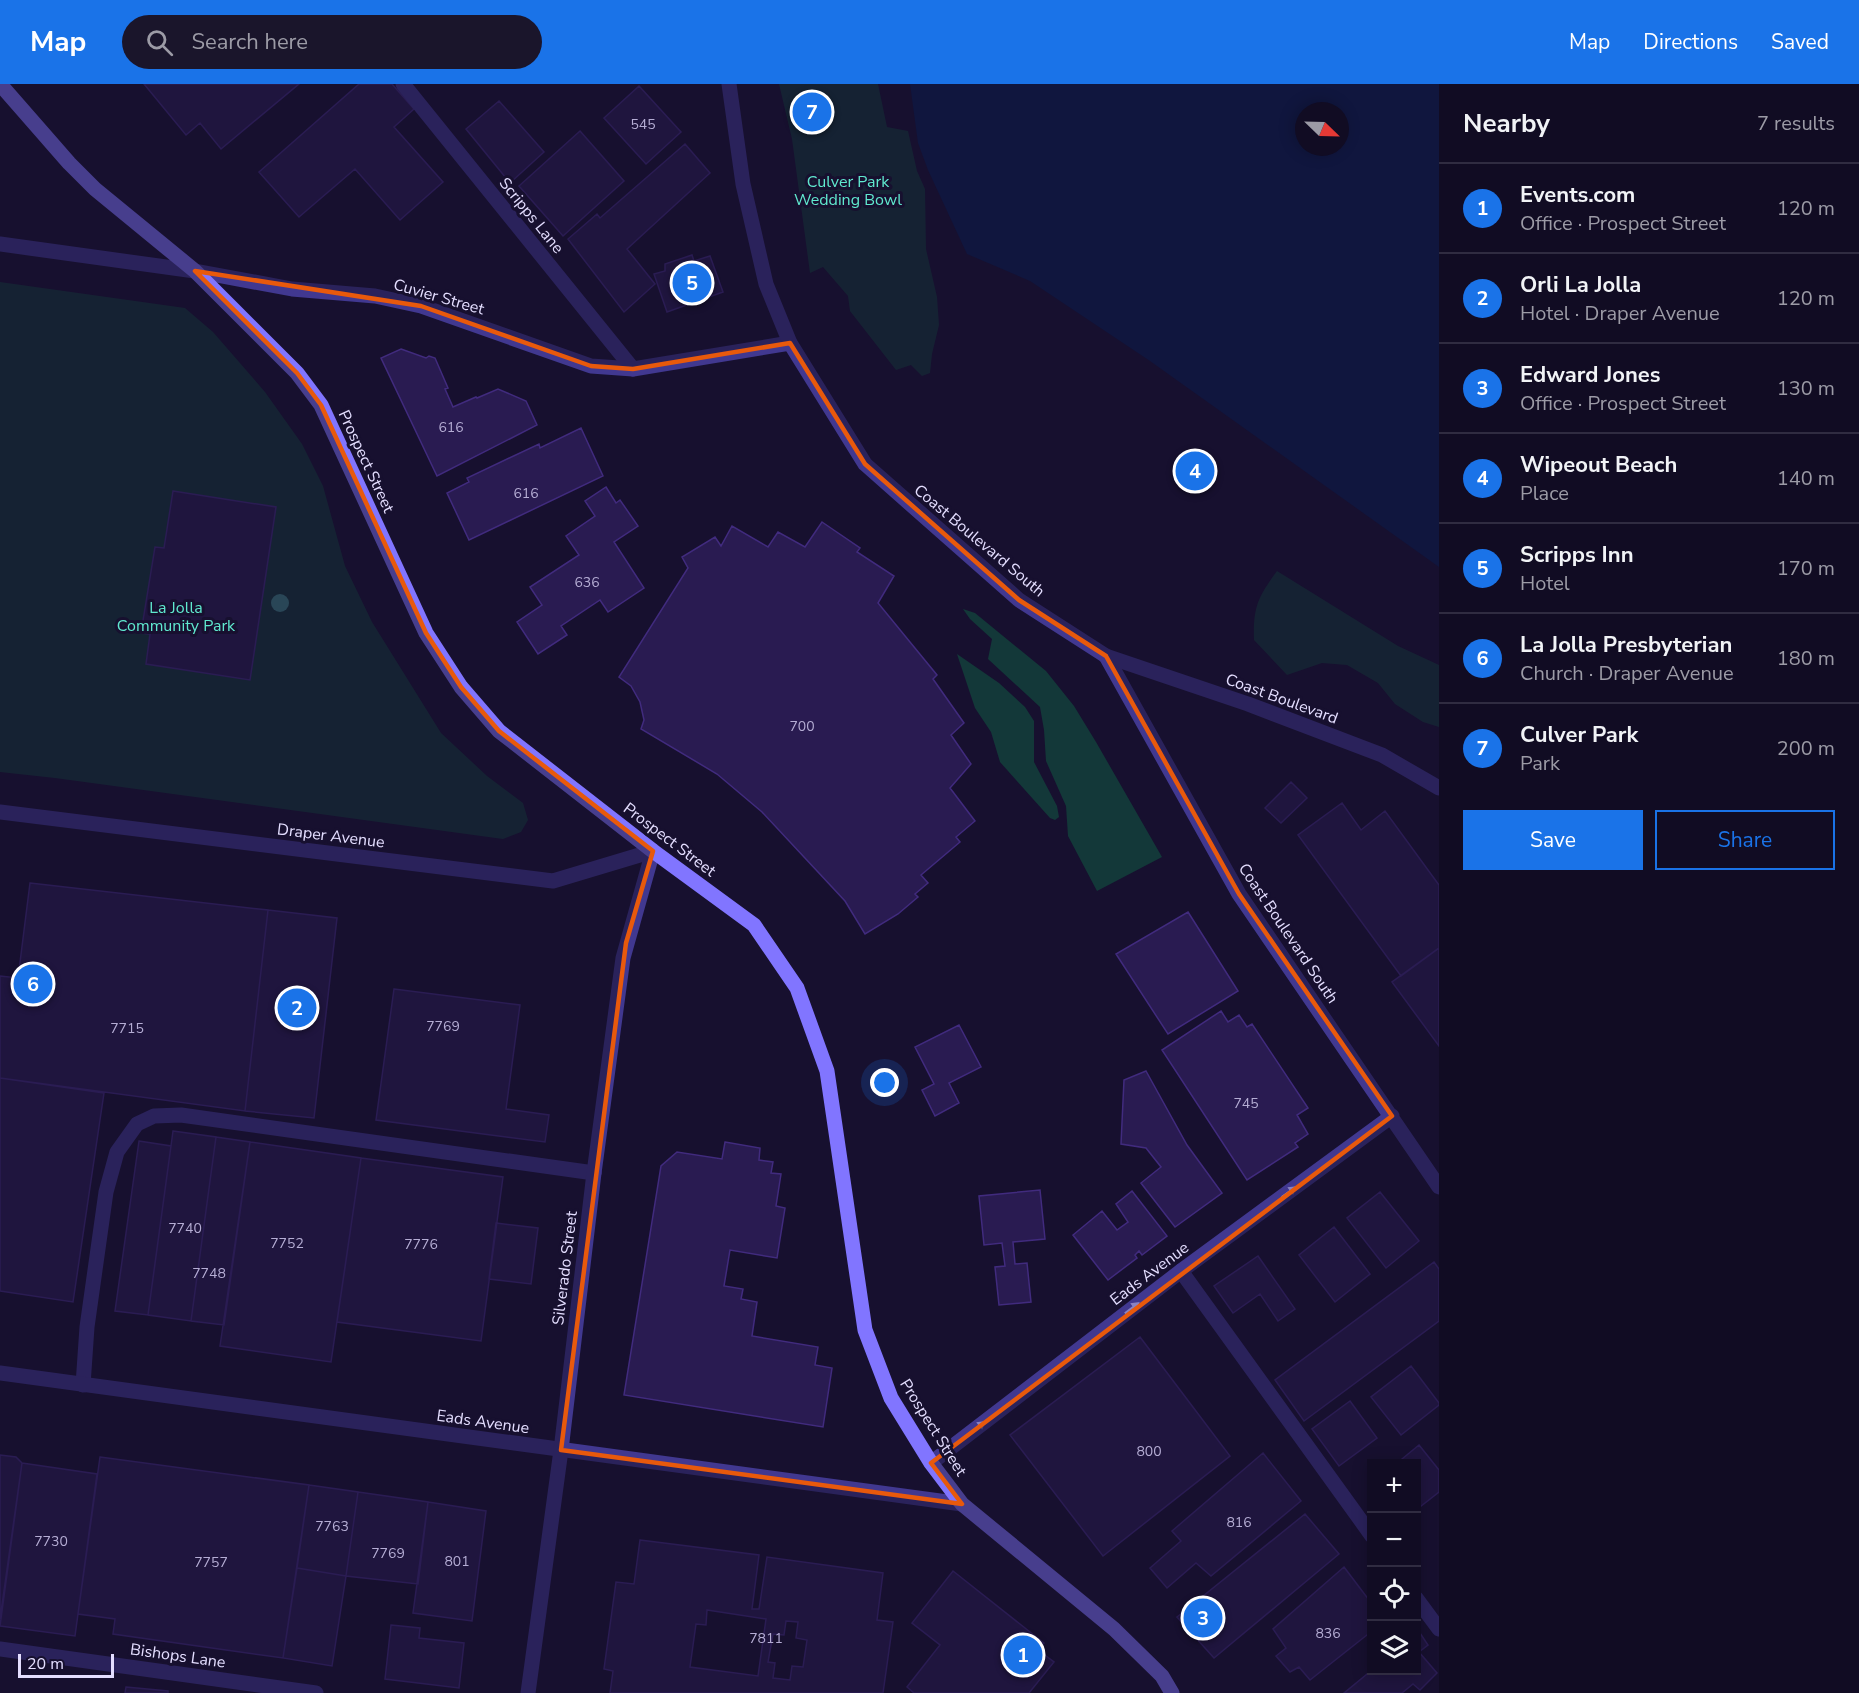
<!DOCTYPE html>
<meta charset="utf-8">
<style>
:root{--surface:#110c23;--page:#1a152b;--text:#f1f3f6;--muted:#9c9ba6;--line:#302c41;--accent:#1a73e8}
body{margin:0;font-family:"Nunito Sans",sans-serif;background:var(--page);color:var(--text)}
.controls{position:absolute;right:18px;bottom:18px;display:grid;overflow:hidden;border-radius:0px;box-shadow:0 3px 15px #0003}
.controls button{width:54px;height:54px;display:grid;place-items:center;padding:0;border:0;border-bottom:2px solid var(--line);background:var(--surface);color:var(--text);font:30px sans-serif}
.compass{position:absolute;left:1295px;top:18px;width:54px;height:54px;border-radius:50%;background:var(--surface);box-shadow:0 3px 15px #0003;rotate:113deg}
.scale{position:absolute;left:18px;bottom:15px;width:96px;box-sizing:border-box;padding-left:6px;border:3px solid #e4deff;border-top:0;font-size:16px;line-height:21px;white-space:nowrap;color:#e4deff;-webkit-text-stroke:4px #17102f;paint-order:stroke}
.you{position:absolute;left:885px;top:999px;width:21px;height:21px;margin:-15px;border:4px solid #fff;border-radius:50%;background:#1a73e8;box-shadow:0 0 0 9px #1a73e833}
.badge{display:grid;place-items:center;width:39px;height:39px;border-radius:50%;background:var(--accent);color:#fff;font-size:20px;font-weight:700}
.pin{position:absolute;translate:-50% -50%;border:3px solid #fff;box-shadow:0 2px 6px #0006}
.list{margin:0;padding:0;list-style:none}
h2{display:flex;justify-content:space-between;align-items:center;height:78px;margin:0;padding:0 24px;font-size:26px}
h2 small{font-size:20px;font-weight:400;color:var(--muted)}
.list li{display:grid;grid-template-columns:39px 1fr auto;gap:18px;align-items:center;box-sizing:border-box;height:90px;padding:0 24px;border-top:2px solid var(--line)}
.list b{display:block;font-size:22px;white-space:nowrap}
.list p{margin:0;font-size:20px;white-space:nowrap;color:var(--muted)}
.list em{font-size:20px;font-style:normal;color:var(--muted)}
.actions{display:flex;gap:12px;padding:18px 24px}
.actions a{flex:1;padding:14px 0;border:2px solid var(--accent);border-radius:0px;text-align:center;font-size:21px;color:var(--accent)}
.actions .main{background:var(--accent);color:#fff}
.icon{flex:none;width:33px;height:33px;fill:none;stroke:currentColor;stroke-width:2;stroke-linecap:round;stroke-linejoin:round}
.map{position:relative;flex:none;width:1439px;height:1609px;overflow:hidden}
header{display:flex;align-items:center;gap:36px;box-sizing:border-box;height:84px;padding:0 30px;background:var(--accent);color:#fff}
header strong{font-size:28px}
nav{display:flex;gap:33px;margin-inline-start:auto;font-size:21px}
.search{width:420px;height:54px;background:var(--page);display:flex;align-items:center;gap:15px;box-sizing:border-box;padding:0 21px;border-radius:33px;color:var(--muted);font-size:22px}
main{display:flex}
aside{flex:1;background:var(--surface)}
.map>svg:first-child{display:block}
.green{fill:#133839}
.water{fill:#071d50;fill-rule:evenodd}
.building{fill:#291b51;stroke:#412b7e;stroke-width:1.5;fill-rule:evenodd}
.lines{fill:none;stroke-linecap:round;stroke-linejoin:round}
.service{stroke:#413890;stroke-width:15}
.minor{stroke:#413890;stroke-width:15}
.tertiary{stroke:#413890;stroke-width:15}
.secondary{stroke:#8175ff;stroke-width:15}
.tree{fill:#3f8787}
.oneway{fill:#8a83c2}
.marked{fill:none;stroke:#e8590c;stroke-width:4.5;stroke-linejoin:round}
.labels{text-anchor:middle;stroke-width:6;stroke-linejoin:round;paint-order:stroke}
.number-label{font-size:14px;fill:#b5add4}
.park-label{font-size:16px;fill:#60e9cf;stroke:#17102f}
.street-label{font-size:16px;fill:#e4deff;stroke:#17102f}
</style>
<header>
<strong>Map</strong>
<div class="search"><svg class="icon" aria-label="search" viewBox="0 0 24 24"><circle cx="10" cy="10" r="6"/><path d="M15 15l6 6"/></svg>Search here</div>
<nav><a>Map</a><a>Directions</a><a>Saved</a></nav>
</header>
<main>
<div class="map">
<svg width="1439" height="1609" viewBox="0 0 1439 1609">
<rect width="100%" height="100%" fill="#17102f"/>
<!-- green -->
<path class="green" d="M779,0H878L887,43L908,47L917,87L925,105L926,165L937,213L939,241L932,270L930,289L922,292L911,281L896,286L850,227L848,212L823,183L810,189L792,55Z
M0,198L185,224L213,248L265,308L302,360L323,402L345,482L372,538L441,649L487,692L523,719L528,736L521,748L503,755L55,694L0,688Z
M1277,487L1398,562L1439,581V643L1423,638L1395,620L1378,599L1347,581L1322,579L1287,591L1254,556C1253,523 1258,513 1277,487Z
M963,525L975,529L1046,587L1074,622L1096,658L1162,773L1097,807L1068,752L1066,722L1046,677L1044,646L1040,623L988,575L992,555L970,535Z
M957,570L999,599L1025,623L1034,637V678L1057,722L1059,733L1055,736L1050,734L1000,678L991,648L975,624Z"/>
<!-- water -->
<path class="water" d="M910,0H1439V483L1150,277L1030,197L967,170L928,86L918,59ZM1304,27H1340V63H1304Z"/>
<!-- building -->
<path class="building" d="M144,0H299L221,65L200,39L186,51Z
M359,0H392L414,25L394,43L443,98L400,136L355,85L299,133L259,88Z
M639,2L681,48L646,80L604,34Z
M499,17L544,68L510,99L466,45Z
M580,47L624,97L563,152L519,102Z
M685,60L710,89L627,165L655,200L624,228L568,155L597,130L600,134Z
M692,171L694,177L710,172L723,208L667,228L654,190L665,187V180Z
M401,265L426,274L429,272L435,274L448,304L445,305L453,323L476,313L477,314L498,305L526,317L537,341L437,392L381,274Z
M581,344L603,392L469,456L447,409L469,398L467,394L539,360L540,364Z
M606,403L616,419L620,416L638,442L614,458L644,504L608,528L600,516L561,542L567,551L538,570L517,538L542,521L530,503L579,471L566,452L595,432L585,417Z
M173,407L276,423L250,596L146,580L150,550L141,549L155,463L164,464Z
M822,438L860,464L857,468L894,492L878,519L937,591L933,595L964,639L951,651L971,680L950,704L975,737L956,753L960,758L921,791L928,799L915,810L918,813L898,830L865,850L845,817L762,728L717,690L641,645L644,636L640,618L631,602L619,593L688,484L682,473L715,453L721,462L732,442L768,463L778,448L805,463Z
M1291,698L1307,714L1281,739L1265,724Z
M1342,719L1361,746L1385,727L1439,801V864L1401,892L1298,751Z
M30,799L268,826L245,1027L0,994V892L18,894Z
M268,826L337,834L314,1034L245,1027Z
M1188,828L1238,907L1168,950L1116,870Z
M1439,864V962L1392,898Z
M394,905L520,921L506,1025L549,1031L545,1058L376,1036Z
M1221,927L1228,938L1239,931L1247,943L1252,940L1308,1024L1297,1031L1308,1050L1295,1059L1298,1063L1247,1096L1162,966Z
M959,941L981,983L949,999L959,1019L935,1032L922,1006L934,1000L915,963Z
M1146,987L1187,1061L1222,1109L1175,1143L1141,1099L1161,1083L1146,1064L1121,1060L1124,996Z
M0,994L104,1009L73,1218L0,1207Z
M173,1047L216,1053L191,1237L148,1231Z
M216,1053L250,1058L224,1241L191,1237Z
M139,1057L171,1062L148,1231L115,1227Z
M250,1058L361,1074L331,1278L220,1262Z
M725,1058L760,1064L759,1076L773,1078L771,1089L781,1090L776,1122L785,1124L777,1174L730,1166L724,1202L743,1205L741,1215L757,1218L752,1252L818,1263L815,1281L832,1284L823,1343L624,1311L661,1082L677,1068L722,1075Z
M361,1074L503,1093L481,1257L337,1238Z
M1040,1106L1045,1155L1013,1158L1015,1180L1027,1179L1031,1218L999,1221L995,1183L1005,1182L1002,1159L984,1161L979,1112Z
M1132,1107L1167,1152L1142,1171L1139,1167L1135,1171L1137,1174L1108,1196L1073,1151L1102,1127L1117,1146L1128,1138L1116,1120Z
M1380,1108L1419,1157L1386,1184L1347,1134Z
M496,1139L538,1144L531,1200L489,1195Z
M1334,1143L1370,1190L1335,1218L1299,1171Z
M1258,1172L1295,1225L1278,1237L1260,1210L1233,1229L1214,1202Z
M1434,1178L1439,1185V1237L1304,1337L1275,1296Z
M1140,1253L1230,1372L1103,1472L1010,1351Z
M1411,1282L1439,1319V1321L1401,1351L1371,1313Z
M1350,1317L1377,1354L1339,1382L1312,1345Z
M1419,1361L1439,1386V1408L1416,1426V1380H1396Z
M1263,1369L1301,1417L1211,1492L1196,1479L1167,1504L1150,1484L1181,1457L1172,1447Z
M0,1371L16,1373L22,1379L0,1535Z
M100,1373L309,1401L283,1574L113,1550L115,1535L78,1530Z
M22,1379L97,1390L75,1552L0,1542Z
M309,1401L358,1408L346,1492L297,1484Z
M358,1408L428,1418L418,1500L346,1492Z
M428,1418L486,1427L472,1537L413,1529Z
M1305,1430L1339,1470L1214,1574L1177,1533Z
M640,1456L759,1471L752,1525H759L767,1473L883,1489L877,1536L893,1538L883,1609H610L613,1587L604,1585L616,1498L634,1500ZM707,1526L766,1535L758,1592L690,1583L696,1540L706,1541ZM786,1537L798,1538L796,1554L807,1556L803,1583L792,1582L790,1596L773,1594L775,1579L768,1578L773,1550L784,1551Z
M1344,1483L1372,1520V1547L1310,1596L1299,1583L1290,1588L1276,1572L1286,1564L1273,1545Z
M297,1484L346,1492L332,1582L283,1574Z
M953,1487L1044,1559L1038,1566L1054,1578L1029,1609H914L907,1603L940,1561L912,1539Z
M391,1541L420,1544L419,1554L464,1559L459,1604L385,1595Z
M1418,1546L1428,1561L1419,1568L1437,1589L1420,1606L1413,1600L1402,1609H1344L1372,1586H1416V1547Z
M126,1603L168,1607V1609H125Z"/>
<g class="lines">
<!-- service -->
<path class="service" d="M403,0L633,285
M1181,1187L1372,1452
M83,1301L87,1243L106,1108L117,1068L137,1040L154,1032L181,1031L594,1089
M1416,1514L1439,1545
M0,1565L316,1609"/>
<!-- minor -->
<path class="minor" d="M0,160L195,187L292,205L375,212L421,222L591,282L633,285L790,259
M1106,572L1239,810L1439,1103
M0,728L553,797L653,767
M0,1289L962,1420
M931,1379L1181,1187L1392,1032"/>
<!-- tertiary -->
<path class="tertiary" d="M729,0L743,100L766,200L790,259L865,380L1019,516L1106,572L1248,620L1382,671L1439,704
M528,1609L561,1366L594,1089L623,874L653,767"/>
<!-- secondary -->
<path class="secondary" d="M0,0L69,79L95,105L195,187L297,289L321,321L426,549L461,603L499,647L653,767L754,841L797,904L827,987L865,1246L891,1314L931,1379L962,1420L1114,1545L1162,1592L1172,1609"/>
</g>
<!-- trees -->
<circle class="tree" cx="280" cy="519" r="9"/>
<!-- one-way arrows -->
<defs><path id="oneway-solid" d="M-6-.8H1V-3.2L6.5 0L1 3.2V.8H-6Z" transform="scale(1.5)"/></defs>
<g class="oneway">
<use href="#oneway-solid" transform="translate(1289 1108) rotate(-36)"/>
<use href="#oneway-solid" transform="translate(1132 1224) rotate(-38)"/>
<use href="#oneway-solid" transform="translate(978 1343) rotate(-38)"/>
</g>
<!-- marked area -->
<path d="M0 0H1439V1609H0ZM195,187L421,222L591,282L633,285L790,259L865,380L1019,516L1106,572L1239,810L1392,1032L931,1379L962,1420L561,1366L626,859L653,767L499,647L461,603L426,549L321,321L297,289Z" fill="#17102f" fill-opacity=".55" fill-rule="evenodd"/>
<path class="marked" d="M195,187L421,222L591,282L633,285L790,259L865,380L1019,516L1106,572L1239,810L1392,1032L931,1379L962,1420L561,1366L626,859L653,767L499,647L461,603L426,549L321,321L297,289Z"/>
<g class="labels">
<!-- number labels -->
<g class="number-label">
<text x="643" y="45">545</text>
<text x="451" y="348">616</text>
<text x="526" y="414">616</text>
<text x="587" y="503">636</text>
<text x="802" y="647">700</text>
<text x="443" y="947">7769</text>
<text x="127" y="949">7715</text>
<text x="1246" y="1024">745</text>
<text x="185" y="1149">7740</text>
<text x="287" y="1164">7752</text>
<text x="421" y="1165">7776</text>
<text x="209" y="1194">7748</text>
<text x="1149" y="1372">800</text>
<text x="1239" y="1443">816</text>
<text x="332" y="1447">7763</text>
<text x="51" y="1462">7730</text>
<text x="388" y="1474">7769</text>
<text x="457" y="1482">801</text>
<text x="211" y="1483">7757</text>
<text x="1328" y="1554">836</text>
<text x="766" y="1559">7811</text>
</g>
<!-- park labels -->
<g class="park-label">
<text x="848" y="103">Culver Park<tspan x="848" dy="18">Wedding Bowl</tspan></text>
<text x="176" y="529">La Jolla<tspan x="176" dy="18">Community Park</tspan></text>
</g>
<!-- street labels -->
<g class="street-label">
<text transform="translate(532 131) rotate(51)" y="6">Scripps Lane</text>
<text transform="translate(439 212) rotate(16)" y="6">Cuvier Street</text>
<text transform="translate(367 377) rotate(65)" y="6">Prospect Street</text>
<text transform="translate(980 456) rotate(40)" y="6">Coast Boulevard South</text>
<text transform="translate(1282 614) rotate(20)" y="6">Coast Boulevard</text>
<text transform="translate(331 751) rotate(7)" y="6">Draper Avenue</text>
<text transform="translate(670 755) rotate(37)" y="6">Prospect Street</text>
<text transform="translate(1289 849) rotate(56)" y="6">Coast Boulevard South</text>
<text transform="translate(564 1184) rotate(-83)" y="6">Silverado Street</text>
<text transform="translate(1149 1189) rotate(-37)" y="6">Eads Avenue</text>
<text transform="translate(483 1337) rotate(8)" y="6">Eads Avenue</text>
<text transform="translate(934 1343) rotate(58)" y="6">Prospect Street</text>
<text transform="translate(178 1571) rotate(8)" y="6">Bishops Lane</text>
</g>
</g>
</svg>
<div class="controls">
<button>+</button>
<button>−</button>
<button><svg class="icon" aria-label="locate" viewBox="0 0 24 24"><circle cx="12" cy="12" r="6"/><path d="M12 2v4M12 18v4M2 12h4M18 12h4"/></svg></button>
<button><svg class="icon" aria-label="layers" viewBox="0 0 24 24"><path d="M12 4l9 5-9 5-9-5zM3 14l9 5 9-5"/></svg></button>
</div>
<svg class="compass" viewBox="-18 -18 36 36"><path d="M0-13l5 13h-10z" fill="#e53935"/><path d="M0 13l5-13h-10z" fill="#9c9ba6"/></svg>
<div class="scale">20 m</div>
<div class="you"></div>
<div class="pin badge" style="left:1023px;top:1571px">1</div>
<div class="pin badge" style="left:297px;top:924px">2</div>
<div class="pin badge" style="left:1203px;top:1534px">3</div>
<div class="pin badge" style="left:1195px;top:387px">4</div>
<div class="pin badge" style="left:692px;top:199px">5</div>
<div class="pin badge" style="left:33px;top:900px">6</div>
<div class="pin badge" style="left:812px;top:28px">7</div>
</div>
<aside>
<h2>Nearby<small>7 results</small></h2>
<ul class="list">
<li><span class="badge">1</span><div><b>Events.com</b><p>Office · Prospect Street</p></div><em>120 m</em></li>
<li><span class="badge">2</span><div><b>Orli La Jolla</b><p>Hotel · Draper Avenue</p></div><em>120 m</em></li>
<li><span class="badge">3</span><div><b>Edward Jones</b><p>Office · Prospect Street</p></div><em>130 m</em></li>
<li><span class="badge">4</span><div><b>Wipeout Beach</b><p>Place</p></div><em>140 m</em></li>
<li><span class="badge">5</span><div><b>Scripps Inn</b><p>Hotel</p></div><em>170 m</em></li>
<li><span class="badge">6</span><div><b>La Jolla Presbyterian</b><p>Church · Draper Avenue</p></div><em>180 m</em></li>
<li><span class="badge">7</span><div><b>Culver Park</b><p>Park</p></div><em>200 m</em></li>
</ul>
<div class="actions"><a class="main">Save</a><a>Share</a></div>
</aside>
</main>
